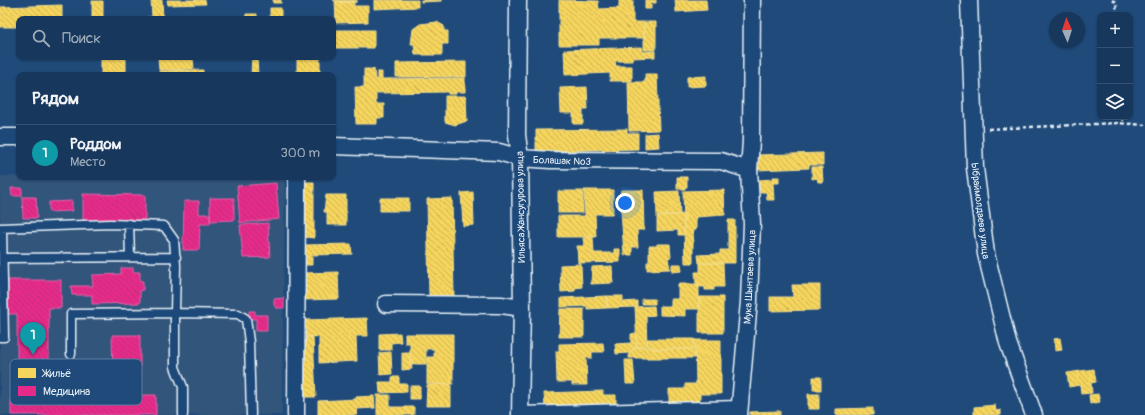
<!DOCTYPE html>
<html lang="ru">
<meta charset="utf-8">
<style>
:root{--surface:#17385c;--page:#244365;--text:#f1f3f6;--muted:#9eacbb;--line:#365272;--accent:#bca0f2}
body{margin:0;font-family:Pangolin,sans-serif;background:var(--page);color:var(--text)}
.controls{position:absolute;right:12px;top:12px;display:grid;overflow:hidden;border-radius:8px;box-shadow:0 1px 3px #0004}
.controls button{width:36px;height:36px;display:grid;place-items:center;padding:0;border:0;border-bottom:1px solid var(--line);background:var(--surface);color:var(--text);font:20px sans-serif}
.compass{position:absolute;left:1049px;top:12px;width:36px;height:36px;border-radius:50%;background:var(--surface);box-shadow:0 1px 3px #0004;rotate:357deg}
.you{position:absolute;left:625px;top:203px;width:14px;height:14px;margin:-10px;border:3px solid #fff;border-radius:50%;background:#1a73e8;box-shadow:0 0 0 6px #1a73e833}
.badge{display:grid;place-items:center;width:26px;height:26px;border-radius:50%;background:var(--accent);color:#fff;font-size:13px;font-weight:700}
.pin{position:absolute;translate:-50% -33px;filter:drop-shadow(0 1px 2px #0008)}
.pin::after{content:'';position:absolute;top:21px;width:14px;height:12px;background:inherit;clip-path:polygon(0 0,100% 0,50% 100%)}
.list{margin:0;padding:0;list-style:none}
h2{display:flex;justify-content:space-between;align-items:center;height:52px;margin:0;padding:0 16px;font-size:17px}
h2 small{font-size:13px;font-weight:400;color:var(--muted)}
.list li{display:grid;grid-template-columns:26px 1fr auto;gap:12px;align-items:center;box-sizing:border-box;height:56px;padding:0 16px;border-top:1px solid var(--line)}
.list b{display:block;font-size:15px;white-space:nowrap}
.list p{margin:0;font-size:13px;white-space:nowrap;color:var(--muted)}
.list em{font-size:13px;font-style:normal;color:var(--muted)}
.icon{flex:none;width:22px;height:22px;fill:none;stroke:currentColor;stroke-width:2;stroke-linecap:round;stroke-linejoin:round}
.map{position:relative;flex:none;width:1145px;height:415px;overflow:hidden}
.search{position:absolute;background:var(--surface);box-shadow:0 1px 3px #0004;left:16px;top:16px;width:320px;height:44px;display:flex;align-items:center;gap:10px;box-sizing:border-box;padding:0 14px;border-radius:8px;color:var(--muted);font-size:15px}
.panel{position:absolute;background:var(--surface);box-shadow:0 1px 3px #0004;left:16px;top:72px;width:320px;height:108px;border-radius:8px}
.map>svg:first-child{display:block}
.built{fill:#31557b}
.homes{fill:url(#homes-back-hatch);stroke:#f2dd8b}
.health{fill:url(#health-back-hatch);stroke:#e765ab}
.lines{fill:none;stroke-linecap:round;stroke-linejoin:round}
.service-casing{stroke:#e8f1f8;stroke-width:11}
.minor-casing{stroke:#e8f1f8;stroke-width:19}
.path{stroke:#e8f1f8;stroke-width:2.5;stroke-dasharray:4 3;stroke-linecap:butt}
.service{stroke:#1f4a7a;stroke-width:8}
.minor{stroke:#1f4a7a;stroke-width:16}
.labels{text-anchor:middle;stroke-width:4;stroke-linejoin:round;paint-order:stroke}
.street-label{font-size:10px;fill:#e8f1f8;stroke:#1f4a7a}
.key{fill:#1f4a7a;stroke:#5b7ca0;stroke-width:1}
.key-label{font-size:11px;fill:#e8f1f8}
</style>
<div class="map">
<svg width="1145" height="415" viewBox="0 0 1145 415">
<defs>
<pattern id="homes-back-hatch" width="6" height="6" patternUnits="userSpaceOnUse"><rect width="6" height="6" fill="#f6d55c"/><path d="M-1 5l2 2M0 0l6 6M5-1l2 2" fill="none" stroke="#cab258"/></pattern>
<pattern id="health-back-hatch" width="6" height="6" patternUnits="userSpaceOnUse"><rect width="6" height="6" fill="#e7298a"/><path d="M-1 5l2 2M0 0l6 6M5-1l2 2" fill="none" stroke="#b73277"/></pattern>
</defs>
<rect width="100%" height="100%" fill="#1f4a7a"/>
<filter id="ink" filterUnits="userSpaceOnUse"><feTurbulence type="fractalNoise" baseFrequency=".025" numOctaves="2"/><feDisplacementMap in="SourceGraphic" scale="8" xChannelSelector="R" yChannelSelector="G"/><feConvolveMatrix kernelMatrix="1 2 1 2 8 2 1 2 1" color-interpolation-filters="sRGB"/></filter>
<g filter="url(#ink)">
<!-- built -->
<path class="built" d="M0,176L285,178L282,415H0Z"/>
<!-- homes -->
<path class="homes" d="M151,0H162L163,19H147V17H152Z
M167,0H205L206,4L168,5Z
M273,0H281V3H273Z
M333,0H357V2L342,3Z
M374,0H418V7L374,9Z
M421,0H441L442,1L421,2Z
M559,0L598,1L599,9L619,8V0H633V22H644V38H599V45H559Z
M645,0H656V3H651V9H645Z
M675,0H706L707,10L676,12Z
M92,1H103V19H92Z
M335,1L354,2V6H368V22L336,23Z
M62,5V19H19V27H0V7Z
M270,8H281V19H270Z
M246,14H257V19H246Z
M437,22L444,26V31H448V44H442V55H415L414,44H411L413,29L420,24Z
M644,22H656V50H644Z
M333,24V30H374V48H333Z
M642,47L643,52L655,51V57L632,58V61H615L616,66H632V81H610V73L565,75L564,50Z
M101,57H126V75H101Z
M158,57H204V58H193L194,69L159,70Z
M252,57H257L258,75H251Z
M297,57H320V75H297Z
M466,62V77H396V63Z
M364,69H374L375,79L377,80V72H382V79L465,78V92H456V94H448V92L376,93V104H384V118H377V124H356L355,87H364Z
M203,70V75H159V71Z
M645,74H657L659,130L629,131L628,82H645Z
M706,76V86L687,87V77Z
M587,87L588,109H583V124H573V113H561L560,88Z
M445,96H466L467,121L455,125L445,122Z
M627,129V133H638V149L536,151V130Z
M658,133L659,147L645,148V134Z
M823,153V165H809V168L757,170V155Z
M812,167H822L823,182H818L817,178L812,179Z
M677,177H687V187H685V189H677Z
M773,177H779V183H773L774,200H767L766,192H760L759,180L773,179Z
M304,182H314V238L304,237Z
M584,190H613V214H595L596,237H558V216H585Z
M621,190H643L644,230H637L638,247H632V255H624L620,196Z
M724,190L725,215L696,217V230H693V263H685L683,191Z
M558,191H583V213H558Z
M679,191L680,215L657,216L656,192Z
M473,192L474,225L463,226L461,193Z
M326,195H346V225H327V212H324Z
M380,198H409V211H380Z
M452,198L454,296H429L427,199Z
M684,214V235H678V230L657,231V216Z
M728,220H735V263H699L698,255L720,254V250H728Z
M593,237L594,253H614V249H620V262L578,263L577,246H584L583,238Z
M351,244L352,254L312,255V265H304V245Z
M657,244H670L671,257L668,258L670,269L647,270V262H649V246H657Z
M700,263H723L724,287H714V290H705V287H699V284H696L695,272H700Z
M581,264L582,287L575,288V291L561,292L560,265Z
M672,264H681L682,271L672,272Z
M612,266L613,283L591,284L592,267Z
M338,272L339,299L303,300L302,273Z
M678,284H699V309H685V316L660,315V306H671V299H678Z
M792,285H820V310L770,311V297H793Z
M607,296V308L587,309V306L561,307V298Z
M607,296H623V302L637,301V307L607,308Z
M699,297H723V333H699Z
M642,299H655V304H642Z
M654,306L655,315L646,316L647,346L637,347L635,307Z
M560,309H584V337H559Z
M367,318L368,336H356L357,361L319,363V337H305L304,320Z
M400,333L401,342L391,343V350H379V334Z
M636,333L637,347L629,353L616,354L615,344L631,343V334Z
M405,334H453V384H427V357H434V349H426V364H410V343H405Z
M305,337H313L316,397H305Z
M1060,338L1062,350L1055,351L1054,339Z
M647,339H695V349H653V347L647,346Z
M695,340H721V394H700V405H669V389H685V384H696Z
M603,343L604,352H592V358H586L587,385H572V382H557L556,351H559V344Z
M635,347H653V349H695V358H629V353Z
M391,352L392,374L380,375L379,353Z
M402,353H410L412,369L402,370Z
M625,360H633L635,384H626Z
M1094,369L1096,382L1091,383L1092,393L1081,394L1080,385L1069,387L1067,373Z
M392,377H399V384H407V392L380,393L379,382H392Z
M813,377H821V390H813Z
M451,384V406H426L427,385Z
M410,386H420V399H410Z
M603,391V395H616V405L545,408L544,393Z
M808,394H819V409H808Z
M1098,394L1100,402L1090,404L1089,395Z
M377,395H390V407H414V415H377Z
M374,396L375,408L357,409V415H318V401L356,399V397Z
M995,405L996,411L1001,410V415H974V407Z
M873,408V415H836V409Z
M780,411V415H750V412Z"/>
<!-- health -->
<path class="health" d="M276,183L279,219L240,223L237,186Z
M11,188H22V196H12Z
M83,194L145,195V221L83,220Z
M22,197H36L37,218H23Z
M210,198H234V220L210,221Z
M72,201V211L49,212V202Z
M184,201H199V214H210V224H200L199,250H183Z
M268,223L270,257L243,258L240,225Z
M121,268H133V272H140V281H143V290H140V303L92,304V295H72L71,286H93L92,275L121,274Z
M8,280H61V308H49V397L126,396V375H113L112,335H140V376L134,375V395H156V415H11V389H17V314H8Z
M284,298V308H276L274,305V299Z
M249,311H255V315H267V331H256V319H249Z"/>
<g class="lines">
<defs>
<path id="service" d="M129,224L130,257
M0,228L110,224L164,226L174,240L176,265L175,313L238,314L246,319L249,342L251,415
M3,258L176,257
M0,337H4L2,228
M71,354V314L175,313V367L183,387V415"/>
<path id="minor" d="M518,0L517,135L520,158L522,308L520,415L739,409
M969,0L975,168L986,254L1008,343L1034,415
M0,137H19
M333,146L499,152L520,158L550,160L721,161L749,170L752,224L749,301L739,415
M749,170L751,141L752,0
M386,304L501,305L522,308
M296,415L297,177"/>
</defs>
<!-- service casing -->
<use href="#service" class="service-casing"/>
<!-- minor casing -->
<use href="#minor" class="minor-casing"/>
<!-- path -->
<path class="path" d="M1112,0L1116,2L1117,15
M1122,117L1123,123
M988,129L1117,123L1145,125"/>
<!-- service -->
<use href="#service" class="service"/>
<!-- minor -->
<use href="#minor" class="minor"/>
</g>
</g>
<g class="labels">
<!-- street labels -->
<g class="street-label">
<text transform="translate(562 160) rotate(2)" y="4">Болашак №3</text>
<text transform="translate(520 207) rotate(-91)" y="4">Ильяса Жансугурова улица</text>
<text transform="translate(981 211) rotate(83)" y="4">Ыбраймолдаева улица</text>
<text transform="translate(749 277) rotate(-87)" y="4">Мука Шынтаева улица</text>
</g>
</g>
<!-- legend -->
<rect x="10" y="359" width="132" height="46" rx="6" class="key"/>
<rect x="18" y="368" width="18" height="10" fill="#f6d55c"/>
<rect x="18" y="386" width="18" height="10" fill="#e7298a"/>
<g class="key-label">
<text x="43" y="377">Жильё</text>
<text x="43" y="395">Медицина</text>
</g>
</svg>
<div class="controls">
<button>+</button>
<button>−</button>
<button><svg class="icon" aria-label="layers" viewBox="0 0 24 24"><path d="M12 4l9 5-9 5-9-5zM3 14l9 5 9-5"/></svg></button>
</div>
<svg class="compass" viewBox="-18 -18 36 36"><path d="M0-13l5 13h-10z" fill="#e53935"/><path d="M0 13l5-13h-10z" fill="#9eacbb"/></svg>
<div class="you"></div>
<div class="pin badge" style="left:33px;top:355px;background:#0f9aa8">1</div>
<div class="search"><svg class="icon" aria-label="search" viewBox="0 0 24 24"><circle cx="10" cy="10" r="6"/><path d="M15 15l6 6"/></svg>Поиск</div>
<section class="panel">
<h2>Рядом<small></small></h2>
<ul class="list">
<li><span class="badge" style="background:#0f9aa8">1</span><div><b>Роддом</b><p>Место</p></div><em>300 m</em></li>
</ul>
</section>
</div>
